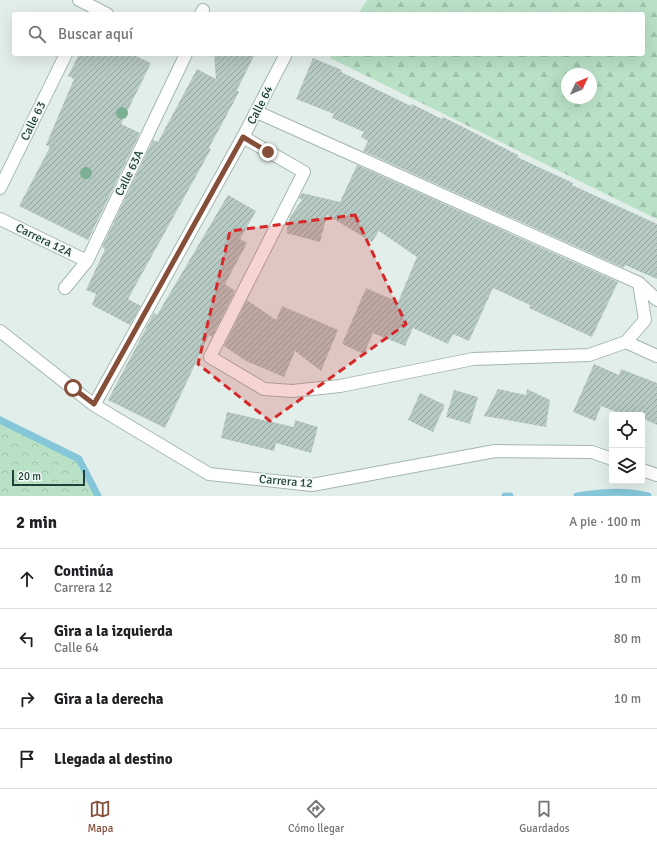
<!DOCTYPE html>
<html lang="es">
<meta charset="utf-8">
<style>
:root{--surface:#fff;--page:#f6f6f6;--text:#202124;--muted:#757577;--line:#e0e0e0;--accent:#844e38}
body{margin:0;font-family:Signika,sans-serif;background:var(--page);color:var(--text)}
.controls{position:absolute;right:12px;bottom:12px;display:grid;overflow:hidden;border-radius:4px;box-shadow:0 4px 16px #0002}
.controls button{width:36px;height:36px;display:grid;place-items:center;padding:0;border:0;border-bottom:1px solid var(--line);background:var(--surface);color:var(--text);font:20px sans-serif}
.compass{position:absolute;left:561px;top:68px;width:36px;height:36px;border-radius:50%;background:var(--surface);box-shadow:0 4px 16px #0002;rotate:46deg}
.scale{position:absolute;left:12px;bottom:10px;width:73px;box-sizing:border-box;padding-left:4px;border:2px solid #20413a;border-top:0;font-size:11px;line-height:14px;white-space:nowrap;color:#20413a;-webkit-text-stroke:3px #f3faf7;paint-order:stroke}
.stop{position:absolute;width:12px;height:12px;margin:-9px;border:3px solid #844e38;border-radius:50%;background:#fff}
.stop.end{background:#844e38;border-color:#fff;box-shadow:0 1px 4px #0008}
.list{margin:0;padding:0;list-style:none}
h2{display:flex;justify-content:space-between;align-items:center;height:52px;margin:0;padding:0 16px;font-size:17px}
h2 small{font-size:13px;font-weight:400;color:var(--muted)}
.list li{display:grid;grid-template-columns:26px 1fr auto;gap:12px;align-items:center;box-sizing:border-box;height:60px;padding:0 16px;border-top:1px solid var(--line)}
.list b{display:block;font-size:15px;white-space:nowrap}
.list p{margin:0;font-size:13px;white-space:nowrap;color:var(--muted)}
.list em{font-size:13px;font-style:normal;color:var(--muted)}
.icon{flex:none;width:22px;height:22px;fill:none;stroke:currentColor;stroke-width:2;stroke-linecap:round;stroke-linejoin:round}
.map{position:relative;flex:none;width:657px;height:496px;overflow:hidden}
.search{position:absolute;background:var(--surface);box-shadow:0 4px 16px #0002;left:12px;right:12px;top:12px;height:44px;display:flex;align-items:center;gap:10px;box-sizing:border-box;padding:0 14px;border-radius:4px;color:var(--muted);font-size:15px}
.sheet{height:292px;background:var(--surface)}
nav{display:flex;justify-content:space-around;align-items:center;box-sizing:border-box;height:56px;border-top:1px solid var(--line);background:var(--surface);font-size:11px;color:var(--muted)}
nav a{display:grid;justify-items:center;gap:2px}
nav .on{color:var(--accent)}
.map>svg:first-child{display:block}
.forest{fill:url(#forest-firs);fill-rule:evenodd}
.park{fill:url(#park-crowns)}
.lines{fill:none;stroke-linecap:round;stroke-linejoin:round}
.stream{stroke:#85c7d8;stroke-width:7}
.building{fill:url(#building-hatch)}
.lane-casing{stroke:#a4b7b1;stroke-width:14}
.street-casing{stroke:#a4b7b1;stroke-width:14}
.lane{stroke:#fff;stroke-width:12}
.street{stroke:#fff;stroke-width:12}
.tree{fill:#7baf93}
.route{stroke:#844e38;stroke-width:5}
.marked{fill:#d62828;fill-opacity:0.2;stroke:#d62828;stroke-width:3;stroke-dasharray:8 5;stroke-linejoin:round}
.labels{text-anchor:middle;stroke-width:3.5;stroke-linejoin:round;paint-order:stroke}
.street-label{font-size:12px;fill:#20413a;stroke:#f3faf7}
</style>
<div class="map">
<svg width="657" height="496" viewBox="0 0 657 496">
<defs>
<pattern id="forest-firs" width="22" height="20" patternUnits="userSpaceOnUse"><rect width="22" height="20" fill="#b9e1c6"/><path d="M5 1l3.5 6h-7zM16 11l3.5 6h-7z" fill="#9fc2ab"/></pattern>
<pattern id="park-crowns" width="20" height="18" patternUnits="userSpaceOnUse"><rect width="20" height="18" fill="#b9e1c6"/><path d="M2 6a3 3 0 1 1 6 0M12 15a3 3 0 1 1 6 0" fill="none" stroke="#9fc2ab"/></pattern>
<pattern id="building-hatch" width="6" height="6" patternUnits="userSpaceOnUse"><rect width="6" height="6" fill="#b7c9c3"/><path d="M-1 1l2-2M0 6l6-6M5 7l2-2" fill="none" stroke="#94a59f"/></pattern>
</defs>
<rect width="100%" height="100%" fill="#e2eee9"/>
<!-- forest -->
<path class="forest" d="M367,0H657V219L330,58L332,54H643V14H358ZM567,74H591V98H567Z"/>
<!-- park -->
<path class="park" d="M0,416L19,429L79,459L98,496H0Z"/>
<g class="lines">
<!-- stream -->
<path class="stream" d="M0,420L79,459L98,496
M505,496H510
M577,496C600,492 626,490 648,496"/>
</g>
<!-- building -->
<path class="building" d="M79,54H132L151,63L121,124L140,133L88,240L19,206L50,147L46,145L74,79L68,76Z
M214,54H255L237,90L239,92L209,148L211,149L128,299L141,306L130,325L92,305L96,294L86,290L105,249L102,247L153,140L158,142L197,69L216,79Z
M313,58L342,70L341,72L411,106L412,104L442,119L443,117L467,129L518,155L517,157L573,183L572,185L657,224V279L625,265L624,268L363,151L368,141L361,137L364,132L332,118L334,114L296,99Z
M357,165L618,282L592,337L529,308L530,305L493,288L469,341L453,334L448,344L413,328L405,346L373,333L364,354L342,344L366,288L398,302L417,257L379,231L372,242L327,215L320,242L286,233L290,217L302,200L299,198L302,193L340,202Z
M228,195L256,211L240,239L247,243L225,284L235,291L212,337L209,335L165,428L108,400L154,313L157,315Z
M247,300L276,320L282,306L338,330L321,371L295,351L284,377L246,361L224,346Z
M594,364L619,375L621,369L657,383V425L642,418V415H624L601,406L595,421L573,412Z
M498,389L526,395L527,389L550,400L546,427L484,416Z
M454,390L478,397L470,424L446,417Z
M420,393L445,405L433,432L408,420Z
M227,412L294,427L295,420L318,427L311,453L276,443L274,451L221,438Z"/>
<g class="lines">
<defs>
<path id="lane" d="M243,137L304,172L210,357L264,389L292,391L340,386L473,359L589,355L626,342L645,320L639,283L257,112
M639,283L657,300
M626,342L657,356"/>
<path id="street" d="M79,0L107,14
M201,14L203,10
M0,188L66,54
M0,219L87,261
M65,288L87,261L186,54
M0,331L94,405L209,474L312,485L495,451L592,452L612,459
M94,405L243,137L285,56
M642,470L657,475"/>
</defs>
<!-- lane casing -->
<use href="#lane" class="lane-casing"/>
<!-- street casing -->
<use href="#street" class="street-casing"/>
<!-- lane -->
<use href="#lane" class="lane"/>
<!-- street -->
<use href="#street" class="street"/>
</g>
<!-- trees -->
<g class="tree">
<circle cx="122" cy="113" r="6"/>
<circle cx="86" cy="173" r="6"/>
</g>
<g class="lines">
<!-- route -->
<path class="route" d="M73,388L94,404L243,137L268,152"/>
</g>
<!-- marked area -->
<path class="marked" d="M355,215L406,324L270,421L198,364L230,231Z"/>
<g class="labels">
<!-- street labels -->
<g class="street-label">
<text transform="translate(260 105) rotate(-63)" y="4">Calle 64</text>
<text transform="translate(33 121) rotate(-64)" y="4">Calle 63</text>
<text transform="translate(129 173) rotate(-64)" y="4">Calle 63A</text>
<text transform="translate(44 240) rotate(26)" y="4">Carrera 12A</text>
<text transform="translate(286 481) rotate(5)" y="4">Carrera 12</text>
</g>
</g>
</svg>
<div class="controls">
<button><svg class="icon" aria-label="locate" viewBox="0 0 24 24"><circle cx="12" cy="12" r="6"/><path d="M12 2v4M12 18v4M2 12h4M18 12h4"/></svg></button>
<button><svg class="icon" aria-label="layers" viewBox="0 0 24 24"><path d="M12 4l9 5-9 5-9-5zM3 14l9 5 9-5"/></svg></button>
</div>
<svg class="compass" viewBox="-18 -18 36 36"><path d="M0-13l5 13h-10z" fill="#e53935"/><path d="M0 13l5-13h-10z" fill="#757577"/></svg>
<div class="scale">20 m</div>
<div class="stop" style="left:73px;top:388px"></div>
<div class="stop end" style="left:268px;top:152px"></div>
<div class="search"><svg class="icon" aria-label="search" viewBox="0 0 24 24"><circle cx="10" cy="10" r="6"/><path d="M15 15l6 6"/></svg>Buscar aquí</div>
</div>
<section class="sheet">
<h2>2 min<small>A pie · 100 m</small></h2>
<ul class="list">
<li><svg class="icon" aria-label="ahead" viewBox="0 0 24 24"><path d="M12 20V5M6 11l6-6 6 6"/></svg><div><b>Continúa</b><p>Carrera 12</p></div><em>10 m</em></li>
<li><svg class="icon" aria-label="left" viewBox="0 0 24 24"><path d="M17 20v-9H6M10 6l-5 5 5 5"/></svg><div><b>Gira a la izquierda</b><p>Calle 64</p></div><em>80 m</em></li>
<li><svg class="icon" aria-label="right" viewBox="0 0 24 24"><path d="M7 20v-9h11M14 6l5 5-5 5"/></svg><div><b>Gira a la derecha</b></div><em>10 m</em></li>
<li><svg class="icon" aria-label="arrive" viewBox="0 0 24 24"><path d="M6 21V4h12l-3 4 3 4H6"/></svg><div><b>Llegada al destino</b></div></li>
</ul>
</section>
<nav>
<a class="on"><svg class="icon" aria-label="map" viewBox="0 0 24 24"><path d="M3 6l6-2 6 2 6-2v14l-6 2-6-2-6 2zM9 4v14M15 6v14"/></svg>Mapa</a>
<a><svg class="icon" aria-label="directions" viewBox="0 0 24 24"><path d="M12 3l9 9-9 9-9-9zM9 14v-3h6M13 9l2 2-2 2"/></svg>Cómo llegar</a>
<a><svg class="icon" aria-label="saved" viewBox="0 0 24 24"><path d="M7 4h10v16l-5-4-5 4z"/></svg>Guardados</a>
</nav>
